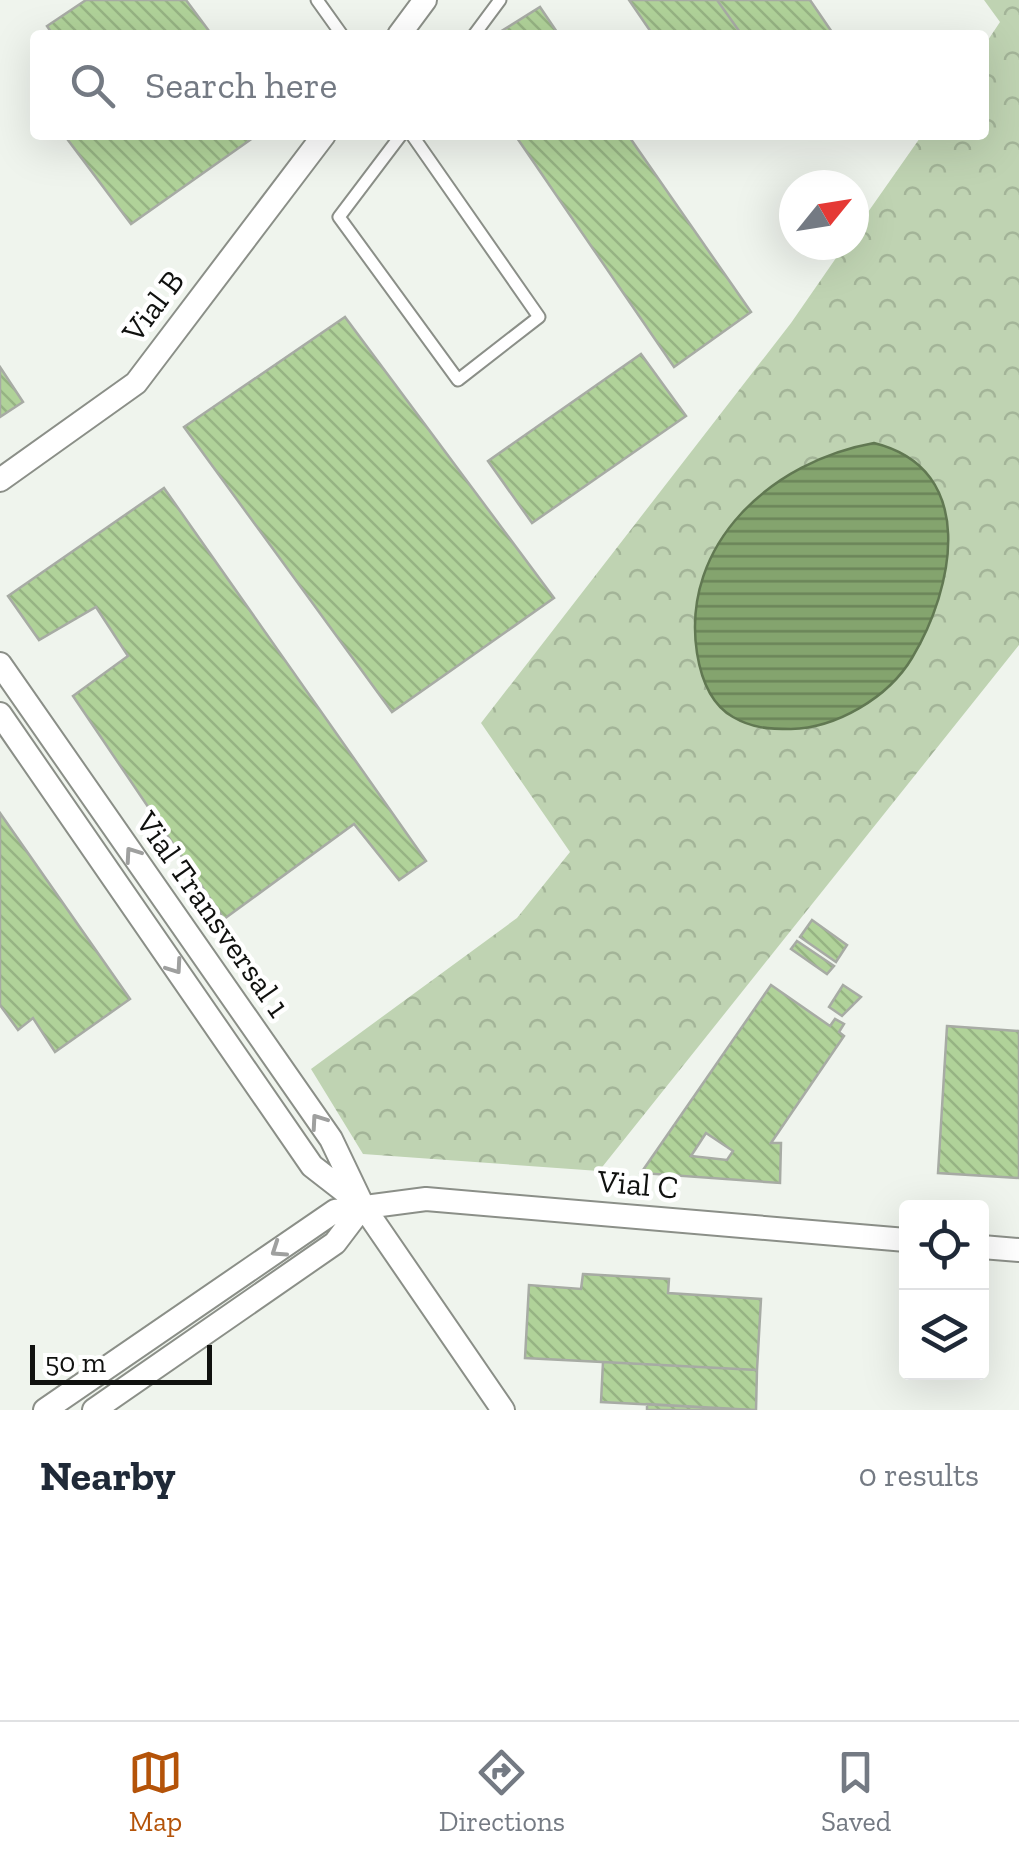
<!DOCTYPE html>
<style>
:root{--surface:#fff;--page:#f6f6f7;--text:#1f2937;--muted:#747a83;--line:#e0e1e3;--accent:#b45309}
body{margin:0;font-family:"Zilla Slab",serif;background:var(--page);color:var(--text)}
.controls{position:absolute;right:30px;bottom:30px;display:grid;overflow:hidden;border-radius:10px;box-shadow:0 10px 40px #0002}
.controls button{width:90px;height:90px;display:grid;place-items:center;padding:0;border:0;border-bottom:2px solid var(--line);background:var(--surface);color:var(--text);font:50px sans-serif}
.compass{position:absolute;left:779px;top:170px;width:90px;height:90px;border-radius:50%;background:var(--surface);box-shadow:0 10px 40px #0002;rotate:60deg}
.scale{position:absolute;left:30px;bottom:25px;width:182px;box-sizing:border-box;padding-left:10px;border:5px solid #10110f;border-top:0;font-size:28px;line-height:35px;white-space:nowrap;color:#10110f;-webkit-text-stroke:8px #fff;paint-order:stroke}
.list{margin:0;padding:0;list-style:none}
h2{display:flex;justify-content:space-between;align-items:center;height:130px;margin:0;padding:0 40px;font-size:42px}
h2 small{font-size:32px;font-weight:400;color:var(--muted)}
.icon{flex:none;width:55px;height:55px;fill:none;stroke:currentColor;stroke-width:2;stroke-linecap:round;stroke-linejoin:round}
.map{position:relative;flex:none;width:1019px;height:1410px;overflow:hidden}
.search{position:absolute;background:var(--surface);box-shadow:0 10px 40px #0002;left:30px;right:30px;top:30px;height:110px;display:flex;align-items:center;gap:25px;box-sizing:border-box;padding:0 35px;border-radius:10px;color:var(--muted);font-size:38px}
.sheet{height:310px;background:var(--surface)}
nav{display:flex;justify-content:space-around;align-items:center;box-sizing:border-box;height:140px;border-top:2px solid var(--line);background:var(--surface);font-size:28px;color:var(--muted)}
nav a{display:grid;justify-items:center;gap:5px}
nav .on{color:var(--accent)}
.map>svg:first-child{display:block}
.forest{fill:url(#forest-crowns)}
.water{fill:url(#water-rules);stroke:#617852;stroke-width:2.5}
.building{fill:url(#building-back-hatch);stroke:#a7aba4;stroke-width:2.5;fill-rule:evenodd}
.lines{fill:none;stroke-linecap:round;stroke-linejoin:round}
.service-casing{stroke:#8b8f88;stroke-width:15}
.minor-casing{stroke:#8b8f88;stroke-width:26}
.service{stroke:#fff;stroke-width:11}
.minor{stroke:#fff;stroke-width:22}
.oneway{stroke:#9fa09f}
.labels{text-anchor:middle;stroke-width:9;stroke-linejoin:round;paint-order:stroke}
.street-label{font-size:32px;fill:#10110f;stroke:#fff}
</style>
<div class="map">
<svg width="1019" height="1410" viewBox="0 0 1019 1410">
<defs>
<pattern id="forest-crowns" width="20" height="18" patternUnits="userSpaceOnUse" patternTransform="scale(2.5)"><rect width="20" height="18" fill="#bfd3b2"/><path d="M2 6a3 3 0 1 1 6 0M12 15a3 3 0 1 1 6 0" fill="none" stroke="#a3b498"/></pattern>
<pattern id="water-rules" width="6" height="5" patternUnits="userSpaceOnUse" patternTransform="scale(2.5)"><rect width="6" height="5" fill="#84a46e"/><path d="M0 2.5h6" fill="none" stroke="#6b8459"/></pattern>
<pattern id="building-back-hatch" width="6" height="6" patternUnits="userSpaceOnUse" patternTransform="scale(2.5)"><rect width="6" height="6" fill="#b0d299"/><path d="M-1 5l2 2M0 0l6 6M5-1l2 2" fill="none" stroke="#96b383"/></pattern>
</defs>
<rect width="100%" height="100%" fill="#eff4ed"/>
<!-- forest -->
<path class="forest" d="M984,0H1019V645L599,1171L363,1154L311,1069L517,918L570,852L481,723L791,323L845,245H854V232L922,135H984V46L1000,22Z"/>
<!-- water -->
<path class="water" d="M874,443C979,469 954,588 912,658C888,698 836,728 791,729C768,729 752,728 733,717C710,704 701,678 697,653C680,543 773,461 874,443Z"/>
<!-- building -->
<path class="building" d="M86,0H186L212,35H53L47,26Z
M629,0H717L742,35H653Z
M717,0H810L834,35H742Z
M540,7L559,35H495Z
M257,135L131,224L65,136L66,135Z
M515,135H628L751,312L674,367Z
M345,317L554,598L392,712L184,427Z
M641,354L686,416L532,523L488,461Z
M0,367L23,402L0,417Z
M164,488L426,861L399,880L354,824L224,919L73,696L128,656L96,607L39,640L8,596Z
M0,813L130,999L55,1052L33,1018L18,1030L0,1005Z
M812,920L847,945L836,962L800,937Z
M797,941L834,966L827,974L791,949Z
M771,985L830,1026L835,1019L844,1024L839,1032L844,1036L771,1143H781L780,1183L641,1173ZM706,1133L733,1151L727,1160L691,1156Z
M843,985L861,997L842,1016L829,1007Z
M947,1026L1019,1031V1178L938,1173Z
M583,1274L669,1279L668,1293L761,1299L757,1370L525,1358L529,1285L581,1289Z
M603,1362L757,1370L756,1410L601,1402Z
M647,1404L754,1410H647Z"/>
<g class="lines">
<defs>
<path id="service" d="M317,0L342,35
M474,35L500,0
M401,135L339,217L458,380L539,317L412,135"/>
<path id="minor" d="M399,35L425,0
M0,480L136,383L324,135
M0,664L331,1139L363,1206L503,1410
M0,714L312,1166L357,1201
M982,1247L1019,1250
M45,1410L335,1211L426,1199L906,1240
M94,1410L335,1243L363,1206"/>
</defs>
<!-- service casing -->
<use href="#service" class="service-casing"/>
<!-- minor casing -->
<use href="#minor" class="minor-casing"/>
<!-- service -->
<use href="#service" class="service"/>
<!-- minor -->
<use href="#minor" class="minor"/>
</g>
<!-- one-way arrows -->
<defs><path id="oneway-chevron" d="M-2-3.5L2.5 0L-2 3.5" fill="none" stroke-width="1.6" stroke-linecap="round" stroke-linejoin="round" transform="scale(2.5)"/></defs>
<g class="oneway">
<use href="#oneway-chevron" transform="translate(132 854) rotate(-125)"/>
<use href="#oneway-chevron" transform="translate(175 967) rotate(55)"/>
<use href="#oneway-chevron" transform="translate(318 1121) rotate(-125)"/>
<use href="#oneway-chevron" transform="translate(278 1250) rotate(146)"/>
</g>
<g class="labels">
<!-- street labels -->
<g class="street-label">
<text transform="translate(153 306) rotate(-53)" y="11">Vial B</text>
<text transform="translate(213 914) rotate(55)" y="11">Vial Transversal 1</text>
<text transform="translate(638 1184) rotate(5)" y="11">Vial C</text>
</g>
</g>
</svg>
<div class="controls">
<button><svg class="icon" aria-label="locate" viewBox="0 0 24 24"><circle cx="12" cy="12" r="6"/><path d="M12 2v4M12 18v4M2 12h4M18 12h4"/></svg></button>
<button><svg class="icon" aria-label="layers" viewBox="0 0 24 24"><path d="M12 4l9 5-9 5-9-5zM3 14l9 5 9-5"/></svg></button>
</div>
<svg class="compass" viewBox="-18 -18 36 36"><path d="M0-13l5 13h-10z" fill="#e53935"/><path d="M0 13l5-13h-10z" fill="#747a83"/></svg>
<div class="scale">50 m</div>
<div class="search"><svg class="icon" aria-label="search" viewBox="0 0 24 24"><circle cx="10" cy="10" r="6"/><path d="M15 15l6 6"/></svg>Search here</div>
</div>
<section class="sheet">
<h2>Nearby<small>0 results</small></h2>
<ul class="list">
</ul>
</section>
<nav>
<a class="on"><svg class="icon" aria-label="map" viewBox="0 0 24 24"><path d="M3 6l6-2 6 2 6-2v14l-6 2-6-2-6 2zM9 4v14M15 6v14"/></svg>Map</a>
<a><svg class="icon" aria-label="directions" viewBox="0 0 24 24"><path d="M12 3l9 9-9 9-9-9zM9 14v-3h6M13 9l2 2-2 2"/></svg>Directions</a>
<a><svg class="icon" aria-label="saved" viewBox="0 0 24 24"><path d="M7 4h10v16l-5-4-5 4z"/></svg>Saved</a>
</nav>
